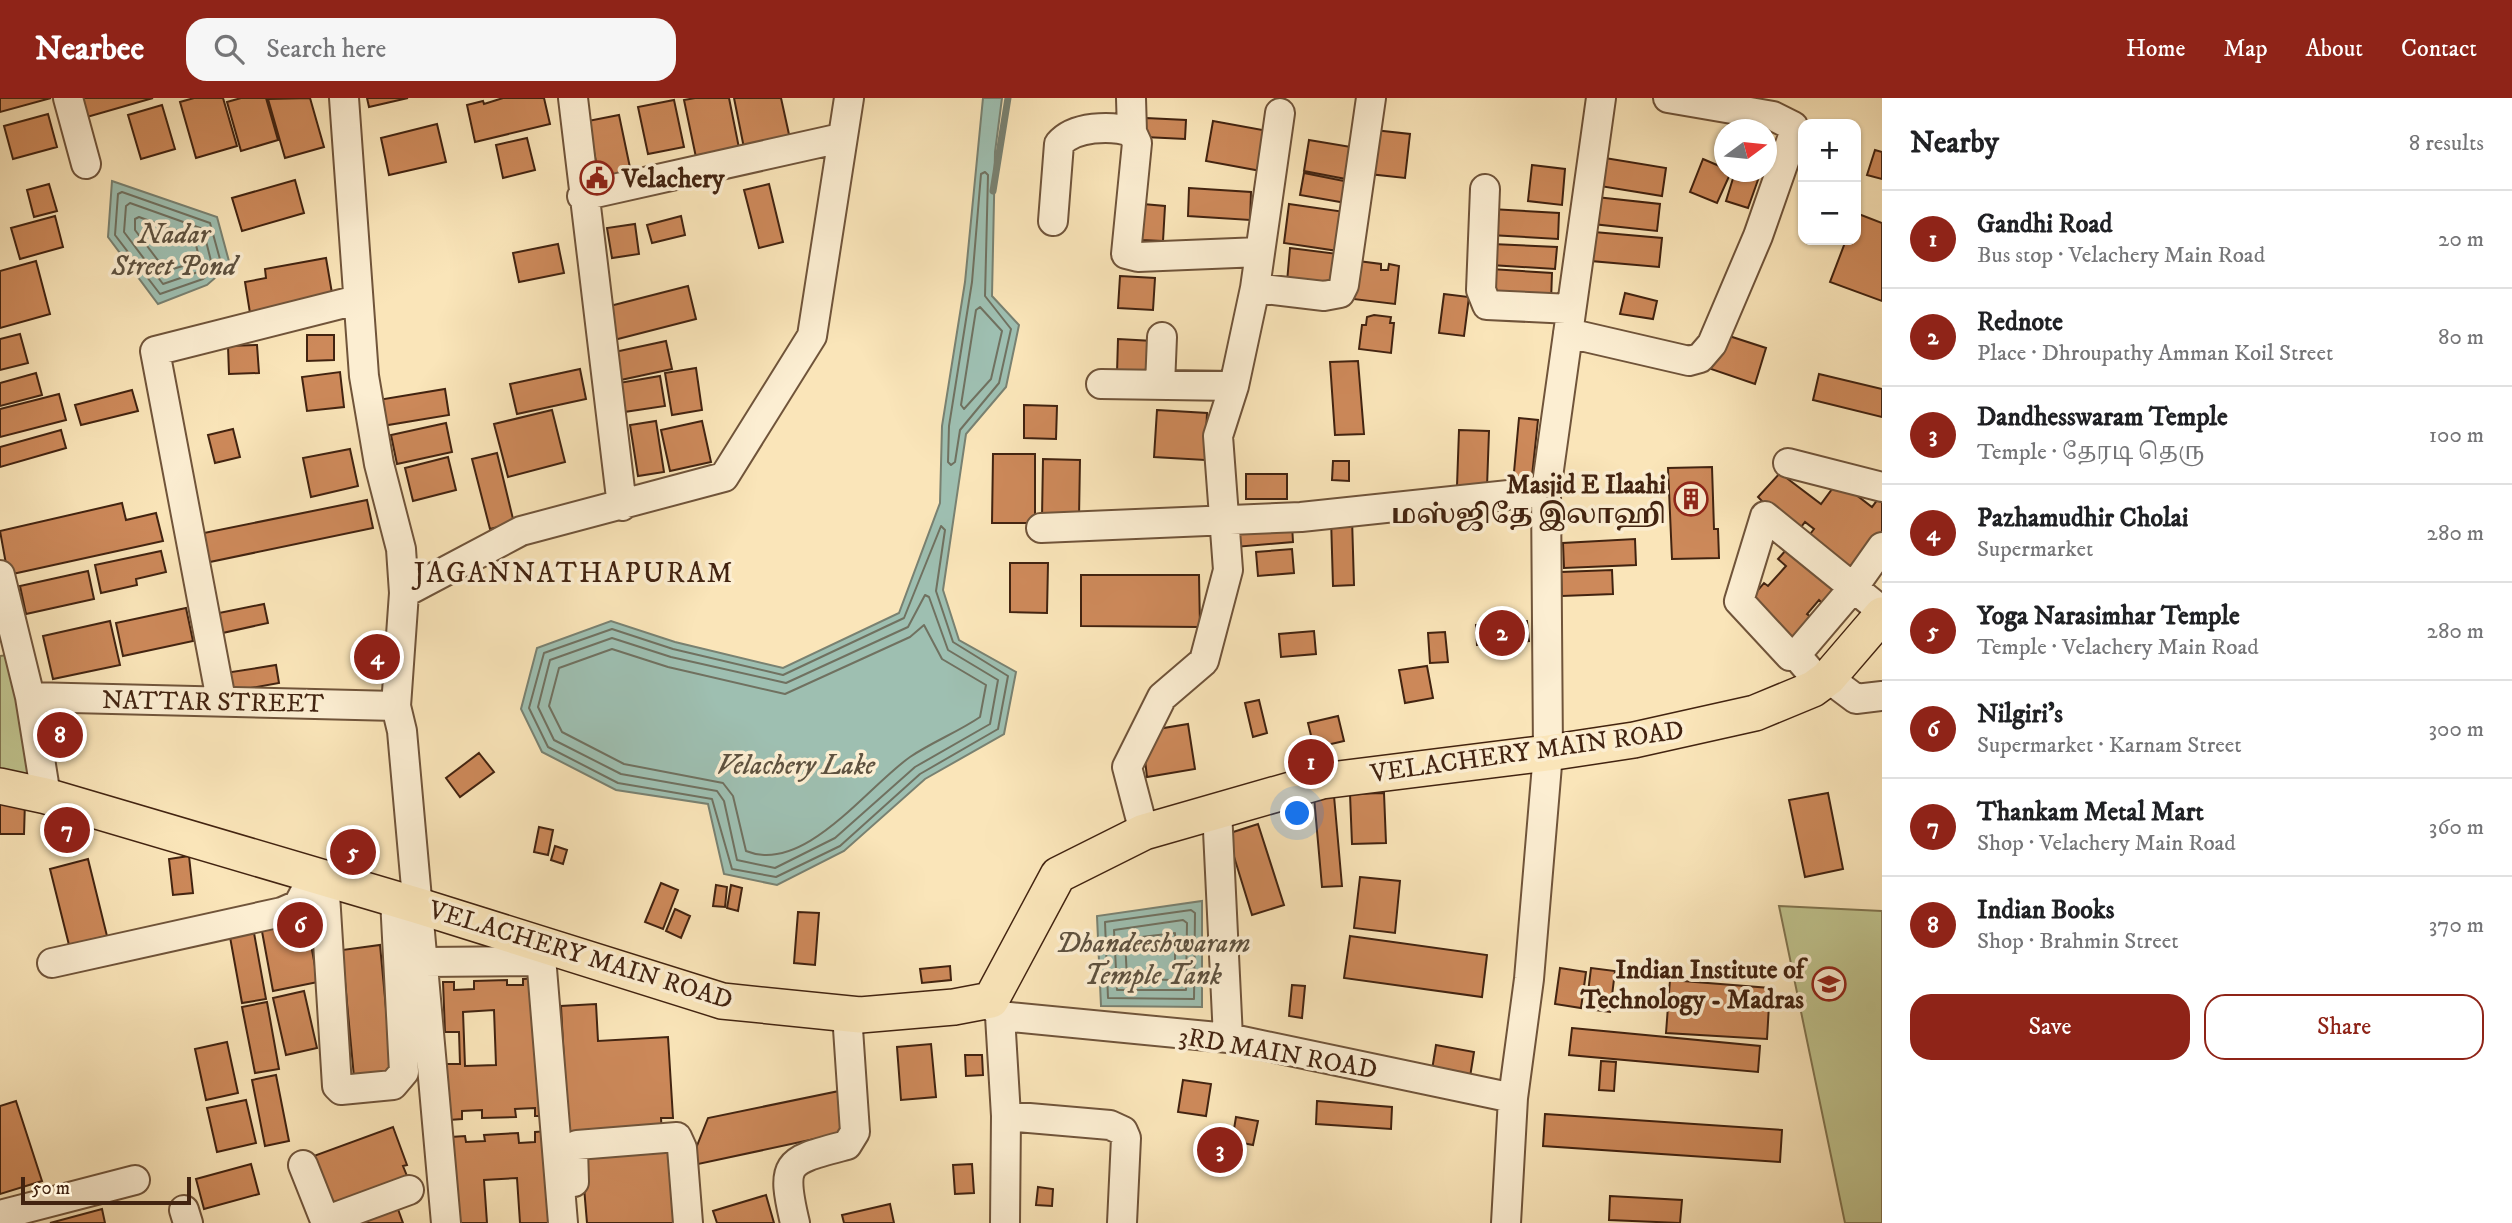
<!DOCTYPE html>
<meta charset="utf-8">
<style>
:root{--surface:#fff;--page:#f6f6f6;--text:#202124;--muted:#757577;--line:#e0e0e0;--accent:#8f2418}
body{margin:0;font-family:"IM FELL DW Pica","Noto Serif Tamil",serif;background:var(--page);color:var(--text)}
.controls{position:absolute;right:21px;top:21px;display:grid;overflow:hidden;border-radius:14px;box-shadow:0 2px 5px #0004}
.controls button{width:63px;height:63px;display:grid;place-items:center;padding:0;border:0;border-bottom:2px solid var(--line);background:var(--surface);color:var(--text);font:35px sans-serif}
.compass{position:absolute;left:1714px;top:21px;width:63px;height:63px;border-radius:50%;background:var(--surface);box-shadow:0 2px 5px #0004;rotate:75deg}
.scale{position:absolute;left:21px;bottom:18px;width:170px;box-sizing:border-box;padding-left:7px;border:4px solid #422310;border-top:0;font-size:19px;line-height:24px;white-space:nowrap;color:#422310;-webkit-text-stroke:5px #fceed2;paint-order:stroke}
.you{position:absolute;left:1298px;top:716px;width:24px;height:24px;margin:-18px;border:5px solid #fff;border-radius:50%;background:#1a73e8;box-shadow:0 0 0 10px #1a73e833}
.badge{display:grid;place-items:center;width:46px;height:46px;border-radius:50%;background:var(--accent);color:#fff;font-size:23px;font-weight:700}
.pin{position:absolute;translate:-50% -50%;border:4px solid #fff;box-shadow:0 2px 7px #0006}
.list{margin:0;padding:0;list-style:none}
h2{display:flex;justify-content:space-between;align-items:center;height:91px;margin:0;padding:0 28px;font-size:30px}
h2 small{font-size:23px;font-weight:400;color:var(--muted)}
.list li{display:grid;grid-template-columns:46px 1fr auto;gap:21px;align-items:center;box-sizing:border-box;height:98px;padding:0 28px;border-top:2px solid var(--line)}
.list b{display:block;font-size:26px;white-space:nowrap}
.list p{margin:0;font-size:23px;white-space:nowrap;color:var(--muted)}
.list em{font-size:23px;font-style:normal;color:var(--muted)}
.actions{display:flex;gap:14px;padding:21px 28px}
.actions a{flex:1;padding:16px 0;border:2px solid var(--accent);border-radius:21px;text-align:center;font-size:24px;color:var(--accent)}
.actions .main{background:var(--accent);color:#fff}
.icon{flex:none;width:38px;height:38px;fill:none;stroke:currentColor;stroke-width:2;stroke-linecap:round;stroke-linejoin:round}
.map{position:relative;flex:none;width:1882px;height:1125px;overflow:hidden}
header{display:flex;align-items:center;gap:42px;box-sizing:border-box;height:98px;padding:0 35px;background:var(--accent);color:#fff}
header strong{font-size:33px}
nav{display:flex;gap:38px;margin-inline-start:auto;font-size:24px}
.search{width:490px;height:63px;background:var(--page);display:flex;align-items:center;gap:18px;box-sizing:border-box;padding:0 24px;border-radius:21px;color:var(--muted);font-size:26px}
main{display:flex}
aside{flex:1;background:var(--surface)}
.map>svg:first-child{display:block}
.green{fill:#c0c48e;stroke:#81744f;stroke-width:2}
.water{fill:#9ebfb1;stroke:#798171;stroke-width:2}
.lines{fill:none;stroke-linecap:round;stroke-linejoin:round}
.shore{stroke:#707160;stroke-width:2}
.stream{stroke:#798171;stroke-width:7}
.building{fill:#cd895a;stroke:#422310;stroke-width:2;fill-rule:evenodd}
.minor-casing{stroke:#70543a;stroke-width:32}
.major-casing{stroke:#422310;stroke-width:38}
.minor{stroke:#fceed2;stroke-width:28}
.major{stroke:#fae5b9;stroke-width:35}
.labels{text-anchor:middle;stroke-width:7;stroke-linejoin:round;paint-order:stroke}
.poi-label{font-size:26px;font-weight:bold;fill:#422310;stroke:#fceed2;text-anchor:end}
.street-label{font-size:26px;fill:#422310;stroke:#fceed2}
.water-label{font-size:28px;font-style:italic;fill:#5e5240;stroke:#fceed2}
.neighbourhood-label{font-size:28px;letter-spacing:2px;fill:#422310;stroke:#fceed2}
</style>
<header>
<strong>Nearbee</strong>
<div class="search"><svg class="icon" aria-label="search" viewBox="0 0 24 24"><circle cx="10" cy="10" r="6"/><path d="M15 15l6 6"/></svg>Search here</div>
<nav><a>Home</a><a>Map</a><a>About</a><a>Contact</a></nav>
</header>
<main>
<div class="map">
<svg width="1882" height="1125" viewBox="0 0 1882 1125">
<rect width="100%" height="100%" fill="#fae5b9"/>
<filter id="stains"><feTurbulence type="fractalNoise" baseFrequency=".00286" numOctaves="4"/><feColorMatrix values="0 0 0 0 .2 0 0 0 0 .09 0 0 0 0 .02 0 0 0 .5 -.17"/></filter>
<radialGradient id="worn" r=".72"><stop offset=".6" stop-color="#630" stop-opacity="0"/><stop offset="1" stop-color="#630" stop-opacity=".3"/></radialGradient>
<!-- green -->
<path class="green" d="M7,557L34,688L0,681V558Z
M1779,808L1882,813V1125H1845Z"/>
<!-- water -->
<path class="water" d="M983,0H1002L995,54L992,198L1019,227L1006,289L966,336L943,492L959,542L1016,574L1004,636L925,681L844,753L777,787L724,776L708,706L616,692L542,654L521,611L537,550L611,523L675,544L783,570L899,515L940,405L942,328L965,184Z
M112,83L217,119L230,167L207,187L158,206L108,139Z
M1202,803V909L1101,908L1097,818Z"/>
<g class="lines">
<!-- shore -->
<path class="shore" d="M985,74L988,77L985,198L1011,231L999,285L960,332L955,364L951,367L948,364L949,328L972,184L981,76Z
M122,94L210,125L221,165L203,181L160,196L115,137L118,96Z
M130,105L203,131L211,163L198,174L163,186L124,134L126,108Z
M139,119L194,139L199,159L193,165L166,173L135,132V121Z
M980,209L1002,233L991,281L964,311L961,307L976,212Z
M941,428L945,432L936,493L953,544L1008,578L998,631L920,676L840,748L776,779L732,771L712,701L618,685L548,649L529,610L544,555L612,531L673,551L783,577L904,520Z
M925,497L929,499L948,552L998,582L990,626L915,669L835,740L775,770L737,762L724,703L717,693L621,676L554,642L538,609L550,562L612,540L671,559L786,585L908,529Z
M924,527L942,561L986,587L980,619C958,634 932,644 910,659C867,689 804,777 746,753L733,698L723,685L624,666L562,634L549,608L559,570L612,551L668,569L785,596L910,539Z
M1191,812L1195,815L1194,901L1108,900L1105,824Z
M1183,822L1187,825L1186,892H1117L1114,832Z
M1175,835V882L1127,881L1125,841Z"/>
<!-- stream -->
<path class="stream" d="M993,93L1008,0"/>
</g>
<!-- building -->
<path class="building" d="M0,0H51L0,14Z
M74,0H153L80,21Z
M194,0H223L237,48L196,60L180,4Z
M241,0H266L278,42L241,53L227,4Z
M310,0L324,49L285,60L268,1Z
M367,0H408L369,9Z
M503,0H544L550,26L475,44L467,7L483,3L484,6Z
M695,0H729L740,55L697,64L684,2Z
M734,0H781L790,41L744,50Z
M674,2L684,49L648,56L638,9Z
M162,7L175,51L141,61L128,17Z
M48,16L57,49L13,61L4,28Z
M619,17L633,84L601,90L588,23Z
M1146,20L1186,22L1185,41L1145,39Z
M1213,23L1268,33L1261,73L1206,63Z
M437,26L446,64L389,77L381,40Z
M1374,32L1410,36L1405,80L1369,76Z
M527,40L535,72L503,80L496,47Z
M1309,42L1357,50L1351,82L1304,73Z
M1875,52L1882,54V81L1867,77Z
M1605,60L1666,70L1662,98L1600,88Z
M1703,61L1724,70V74H1731L1717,105L1690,94Z
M1532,67L1565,71L1562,107L1528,103Z
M1735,74L1759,79L1748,110L1726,103Z
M1304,75L1349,84L1346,105L1300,97Z
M295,82L304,115L242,133L232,100Z
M49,86L57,113L34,119L27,92Z
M769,86L783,144L759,150L744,92Z
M1189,90L1251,94L1250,122L1188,118Z
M1596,99L1660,106L1657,133L1593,126Z
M1143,106L1165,108L1163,143L1141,142Z
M1289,106L1345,114L1338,153L1284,145Z
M1491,111L1559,115L1558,141L1490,137Z
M1856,115L1882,125V203L1830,184L1846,142H1856Z
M55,118L63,149L20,161L11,130Z
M681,118L685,137L652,145L647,127Z
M635,126L639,156L612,160L607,130Z
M1594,134L1662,140L1659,169L1591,163Z
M558,146L564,175L519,184L513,155Z
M1492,146L1557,149L1555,171L1491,167Z
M1290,150L1338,156L1335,189L1287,184Z
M326,160L333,201L250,215L245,184L266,180L265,171Z
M36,163L50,216L0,230V173Z
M1358,163L1381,166V172H1388L1389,166L1399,168L1395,206L1353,201Z
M1491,171L1552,175L1551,204L1490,200Z
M1120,178L1155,180L1153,212L1118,210Z
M688,188L696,221L614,242L606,209Z
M1625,195L1657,203L1653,221L1620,216Z
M1444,196L1469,199L1464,238L1439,235Z
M1374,217L1391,219L1390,225H1394L1391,255L1359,251L1362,227H1366L1367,219Z
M1720,235L1766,250L1755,286L1708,270Z
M20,236L28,265L0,272V241Z
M307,237H334V262L307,263Z
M1118,241L1153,243L1151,277L1117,275Z
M666,243L672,271L616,283L610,255Z
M257,247L259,275L229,276L228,248Z
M1358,263L1364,336L1335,337L1330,264Z
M696,270L702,312L672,317L665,275Z
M580,271L586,301L517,316L510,286Z
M340,274L344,309L307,313L302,279Z
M36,275L42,297L0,308V285Z
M1819,276L1882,291V319L1813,302Z
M660,278L665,308L624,314L619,285Z
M445,291L449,317L382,328L378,302Z
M132,292L138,313L81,327L75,307Z
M59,296L66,322L0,339V311Z
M1024,307L1057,308L1056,341L1024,340Z
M552,312L565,364L508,379L494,326Z
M1157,312L1207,315L1205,362L1154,359Z
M1519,320L1538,322L1531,387L1513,385Z
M656,323L664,374L638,378L630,327Z
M702,323L711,364L670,373L661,332Z
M446,325L452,354L397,366L391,337Z
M233,331L240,359L215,365L208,337Z
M61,332L66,350L0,369V349Z
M1459,332L1489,333L1487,389L1457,388Z
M350,351L358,388L311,399L303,360Z
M497,355L514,425L490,431L472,361Z
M993,356H1035V425H992Z
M448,359L456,392L413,403L405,370Z
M1043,361L1080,362L1079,420H1042Z
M1333,363H1349V383L1332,382Z
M1712,369L1714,431H1718L1719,460L1672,461L1668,370Z
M1780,375L1821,406L1838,383L1872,409L1878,401L1882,404V438L1851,479L1804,444L1814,431L1805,424L1795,437L1758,399Z
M1246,376H1287V401H1246Z
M367,402L373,430L205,465L199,436Z
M122,405L126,422L156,415L163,443L8,477L0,433Z
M1331,420H1352L1354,487L1333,488Z
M1292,427L1293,444L1235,449L1234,431Z
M1635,441L1636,467L1564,470L1563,445Z
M1794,443L1843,486L1824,507L1819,502L1807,516L1812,520L1788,548L1744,508L1764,485L1768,488L1786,468L1778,461Z
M1292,451L1294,475L1258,478L1256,454Z
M161,453L166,474L136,481L137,487L101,495L95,467Z
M1010,465H1048L1047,515L1010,514Z
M1612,472L1613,496L1562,498L1561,474Z
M88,473L94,501L26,516L20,488Z
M1081,477H1199L1200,529L1081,528Z
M264,506L268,525L218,536L214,516Z
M186,510L193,543L123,558L116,525Z
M110,523L120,567L53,581L43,538Z
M1527,523L1529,543L1477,547L1476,527Z
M1314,533L1316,556L1281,559L1279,536Z
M1445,534L1448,564L1430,565L1428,535Z
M276,567L279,585L228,594L225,575Z
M1427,568L1433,600L1405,605L1399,572Z
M1259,602L1267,635L1253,639L1245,605Z
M1338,618L1344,643L1314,650L1308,625Z
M1188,626L1195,671L1147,679L1145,662L1158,631Z
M479,655L494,674L460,699L446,680Z
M1384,695L1386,745L1352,746L1350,696Z
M1828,695L1843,771L1805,779L1789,702Z
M1334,698L1342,788L1322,789L1314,699Z
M0,703H25L24,736H0Z
M1258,726L1284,807L1252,817L1227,736Z
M539,729L553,732L548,757L534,754Z
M555,748L567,752L563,766L551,762Z
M189,758L193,795L173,797L169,761Z
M88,761L107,838L69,847L50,771Z
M1360,779L1400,783L1395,835L1354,830Z
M661,785L678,792L663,831L645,824Z
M716,787L727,789L725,809L713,808Z
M731,787L742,790L738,813L727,810Z
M675,811L690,818L681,840L666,833Z
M798,814L819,815L815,867L794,865Z
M306,820L318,884L273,893L261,828Z
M254,835L266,901L242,905L230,839Z
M1350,838L1487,857L1482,899L1344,880Z
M380,847L392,974L354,979L342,852Z
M950,868L951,882L922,885L920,871Z
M1560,870L1586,874L1581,910L1555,906Z
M1591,870L1615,873L1610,914L1586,911Z
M539,880L545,1018H535V1010L515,1011L516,1019L482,1020V1012L462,1013V1021L449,1022L446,966H460L459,934H445L443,884H454V892L474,891V883L507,882V887H523V881ZM494,912L496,967L465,968L463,914Z
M1670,882L1770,890L1767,941L1666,935Z
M1292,887L1305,888L1302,920L1289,918Z
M304,893L317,950L286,957L273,900Z
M267,904L279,971L255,975L242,909Z
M596,906L598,943L668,939L673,1020H661L662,1036L568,1041L561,908Z
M1572,930L1760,948L1758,974L1569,957Z
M227,944L238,995L206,1002L195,951Z
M931,946L936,999L901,1002L897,949Z
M1436,947L1474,954L1470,979L1432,972Z
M965,957H982L983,977L966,978Z
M1601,963L1616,964L1614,993L1599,992Z
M276,977L289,1043L265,1048L252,982Z
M1183,982L1211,986L1206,1018L1178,1014Z
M839,993L847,1034L689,1068L708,1020Z
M246,1002L256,1045L217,1054L207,1010Z
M16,1003L42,1083L0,1096V1008Z
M1317,1003L1392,1009L1391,1031L1316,1026Z
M1545,1016L1782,1032L1780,1064L1543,1048Z
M1236,1019L1258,1023L1253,1047L1232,1043Z
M393,1029L407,1067L403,1068L409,1083L331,1112L311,1059Z
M550,1033L557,1125H520L517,1080L484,1082L487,1125H457L451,1039L465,1038L466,1044L485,1043L484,1037L518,1035L519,1045L535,1044V1034Z
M673,1045L680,1125H587L581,1053Z
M251,1066L259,1096L204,1111L196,1081Z
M972,1066L974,1095L955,1096L953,1067Z
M1038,1089L1053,1091L1052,1108L1036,1107Z
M766,1097L774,1125H717L713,1113Z
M1610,1098L1682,1102L1680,1125L1609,1122Z
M395,1103L403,1125H336Z
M890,1106L894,1125H844L842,1117Z
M102,1111L105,1125H50Z"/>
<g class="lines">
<defs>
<path id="minor" d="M68,0L86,66
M344,0L364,278L379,366L401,451L404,495L396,608L402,633L446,1125
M573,0L622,408
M1131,0L1132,34
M1485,91L1481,192L1487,207L1571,211
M582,98L841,40
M1053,123L1059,46C1074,28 1111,27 1132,34L1137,45L1126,156L1138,159L1260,154
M1255,190L1324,198L1340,195L1344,187L1371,0
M1568,235L1689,263L1700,260L1712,246L1758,138L1794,35L1793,28L1773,18L1668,0
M1101,286L1234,288
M1160,287L1162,239
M1788,365L1882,389
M1041,430L1301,419L1546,393
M0,477L30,599L46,698
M404,495L521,433L724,379L812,238L849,0
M1796,557L1853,490L1882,449
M1828,580L1856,601L1882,598
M1820,585L1796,557L1790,558L1739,503L1765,418L1882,513
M30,599L396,608
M221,602L155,253L357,202
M1217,712L1228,940
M1144,734L1127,669L1162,599L1204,563L1228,472L1218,338L1234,288L1255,190L1280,15
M324,780L337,988L341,992L393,987L404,974L395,801
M424,864L534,863L542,871L563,1125
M52,865L282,814L298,807L314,777
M991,903L1000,918L1006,1018L1005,1125
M1000,918L1228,940L1513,1000
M1006,1018L1110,1027L1123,1033L1126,1040L1122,1125
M303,1067L326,1125
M574,1084L573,1051L577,1047L677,1039L682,1050L688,1125
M184,1112L188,1125
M0,1117L135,1082
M325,1123L409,1092
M795,1125C780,1062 787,1063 847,1047L855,1034L847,916
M1506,1125L1513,1000L1529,881L1548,655L1546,393L1601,0"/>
<path id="major" d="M0,688L46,698L419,808L722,903L860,917L954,909L991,902L1058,777L1144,734L1322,683L1548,655L1634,642L1755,615L1813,591L1828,580L1882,517"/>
</defs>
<!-- minor casing -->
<use href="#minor" class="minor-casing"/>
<!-- major casing -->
<use href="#major" class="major-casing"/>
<!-- minor -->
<use href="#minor" class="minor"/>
<!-- major -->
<use href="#major" class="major"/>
</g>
<!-- icons -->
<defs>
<symbol id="civic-ring" viewBox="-11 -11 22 22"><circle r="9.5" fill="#fceed2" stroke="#8f2418" stroke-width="1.5"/><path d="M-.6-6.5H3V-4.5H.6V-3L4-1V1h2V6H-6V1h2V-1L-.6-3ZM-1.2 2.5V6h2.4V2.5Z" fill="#8f2418"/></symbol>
<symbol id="building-ring" viewBox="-11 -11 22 22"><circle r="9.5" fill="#fceed2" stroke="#8f2418" stroke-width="1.5"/><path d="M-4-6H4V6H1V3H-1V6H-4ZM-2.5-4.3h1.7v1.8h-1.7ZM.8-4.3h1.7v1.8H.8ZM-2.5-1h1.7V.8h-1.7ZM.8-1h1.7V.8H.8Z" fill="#8f2418"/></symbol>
<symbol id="university-ring" viewBox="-11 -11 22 22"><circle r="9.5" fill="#fceed2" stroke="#8f2418" stroke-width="1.5"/><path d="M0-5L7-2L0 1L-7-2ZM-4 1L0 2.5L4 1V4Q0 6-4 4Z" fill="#8f2418"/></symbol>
</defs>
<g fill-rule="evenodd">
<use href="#civic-ring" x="578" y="61" width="38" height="38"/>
<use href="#building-ring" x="1672" y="382" width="38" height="38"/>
<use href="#university-ring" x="1810" y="867" width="38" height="38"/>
</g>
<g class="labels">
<!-- poi labels -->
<g class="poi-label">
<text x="622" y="89" text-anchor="start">Velachery</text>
<text x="1666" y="395">Masjid E Ilaahi<tspan x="1666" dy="30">மஸ்ஜிதே இலாஹி</tspan></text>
<text x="1804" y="880">Indian Institute of<tspan x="1804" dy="30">Technology - Madras</tspan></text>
</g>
<!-- street labels -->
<g class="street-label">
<text transform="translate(213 603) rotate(1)" y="9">NATTAR STREET</text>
<text transform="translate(1527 653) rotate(-8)" y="9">VELACHERY MAIN ROAD</text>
<text transform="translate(581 856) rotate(17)" y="9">VELACHERY MAIN ROAD</text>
<text transform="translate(1278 954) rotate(10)" y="9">3RD MAIN ROAD</text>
</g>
<!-- water labels -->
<g class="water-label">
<text x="174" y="145">Nadar<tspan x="174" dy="32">Street Pond</tspan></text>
<text x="796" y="676">Velachery Lake</text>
<text x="1153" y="854">Dhandeeshwaram<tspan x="1153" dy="32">Temple Tank</tspan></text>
</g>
<!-- neighbourhood labels -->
<g class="neighbourhood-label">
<text x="574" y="484">JAGANNATHAPURAM</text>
</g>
</g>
<rect width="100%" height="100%" filter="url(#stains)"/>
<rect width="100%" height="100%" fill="url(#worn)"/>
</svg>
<div class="controls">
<button>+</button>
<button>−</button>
</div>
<svg class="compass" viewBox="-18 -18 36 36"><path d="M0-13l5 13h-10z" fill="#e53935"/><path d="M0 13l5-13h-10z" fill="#757577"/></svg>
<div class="scale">50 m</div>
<div class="you"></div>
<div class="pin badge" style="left:1311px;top:664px">1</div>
<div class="pin badge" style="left:1502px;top:535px">2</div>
<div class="pin badge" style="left:1220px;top:1052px">3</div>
<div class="pin badge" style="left:377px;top:559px">4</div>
<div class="pin badge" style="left:353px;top:754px">5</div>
<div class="pin badge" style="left:300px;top:827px">6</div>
<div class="pin badge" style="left:67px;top:732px">7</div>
<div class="pin badge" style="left:60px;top:637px">8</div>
</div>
<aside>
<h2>Nearby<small>8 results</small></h2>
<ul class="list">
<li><span class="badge">1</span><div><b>Gandhi Road</b><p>Bus stop · Velachery Main Road</p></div><em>20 m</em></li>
<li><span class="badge">2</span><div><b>Rednote</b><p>Place · Dhroupathy Amman Koil Street</p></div><em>80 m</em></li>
<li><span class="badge">3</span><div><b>Dandhesswaram Temple</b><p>Temple · தேரடி தெரு</p></div><em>100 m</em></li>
<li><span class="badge">4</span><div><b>Pazhamudhir Cholai</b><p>Supermarket</p></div><em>280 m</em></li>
<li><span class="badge">5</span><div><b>Yoga Narasimhar Temple</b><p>Temple · Velachery Main Road</p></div><em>280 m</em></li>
<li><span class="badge">6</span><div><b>Nilgiri's</b><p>Supermarket · Karnam Street</p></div><em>300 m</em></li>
<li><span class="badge">7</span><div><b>Thankam Metal Mart</b><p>Shop · Velachery Main Road</p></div><em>360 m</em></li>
<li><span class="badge">8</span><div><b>Indian Books</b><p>Shop · Brahmin Street</p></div><em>370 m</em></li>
</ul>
<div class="actions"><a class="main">Save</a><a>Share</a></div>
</aside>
</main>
